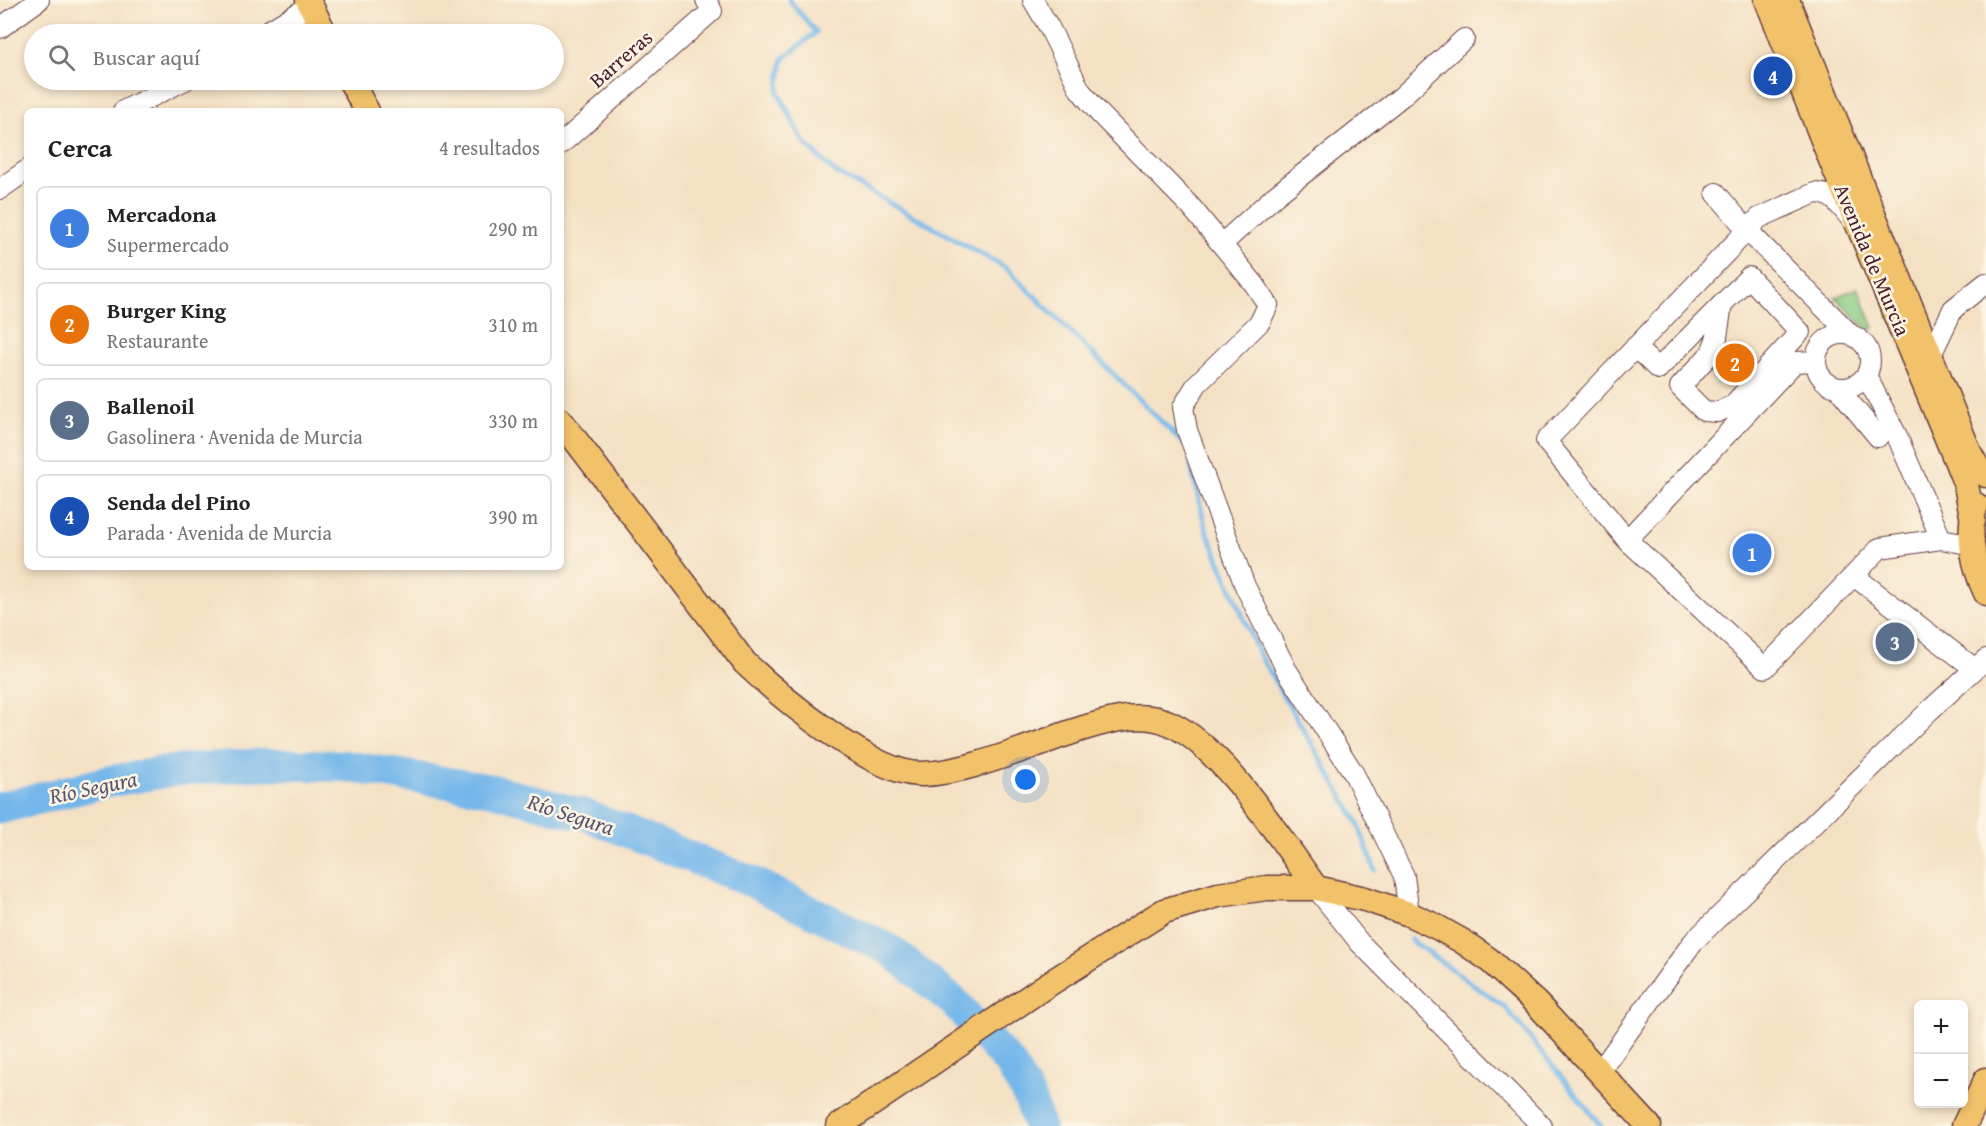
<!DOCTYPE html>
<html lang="es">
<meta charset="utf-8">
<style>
:root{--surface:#fff;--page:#f6f6f6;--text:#222;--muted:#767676;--line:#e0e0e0;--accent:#0b8043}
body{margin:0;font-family:"Gentium Book Plus",serif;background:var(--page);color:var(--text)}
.controls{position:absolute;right:18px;bottom:18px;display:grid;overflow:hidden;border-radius:9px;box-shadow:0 3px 9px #0003}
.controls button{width:54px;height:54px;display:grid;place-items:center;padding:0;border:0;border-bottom:2px solid var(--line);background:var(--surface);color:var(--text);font:30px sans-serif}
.you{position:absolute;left:1026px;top:780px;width:21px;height:21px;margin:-15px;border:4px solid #fff;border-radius:50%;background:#1a73e8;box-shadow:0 0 0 9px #1a73e833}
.badge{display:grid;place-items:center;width:39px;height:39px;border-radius:50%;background:var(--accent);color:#fff;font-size:20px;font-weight:700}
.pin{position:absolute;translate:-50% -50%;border:3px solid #fff;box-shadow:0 2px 6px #0006}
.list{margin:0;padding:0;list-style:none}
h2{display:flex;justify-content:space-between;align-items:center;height:78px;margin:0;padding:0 24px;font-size:26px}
h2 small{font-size:20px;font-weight:400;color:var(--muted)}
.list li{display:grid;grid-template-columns:39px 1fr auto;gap:18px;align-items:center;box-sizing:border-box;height:84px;margin:0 12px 12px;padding:0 12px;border:2px solid var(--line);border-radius:9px}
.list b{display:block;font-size:22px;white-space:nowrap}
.list p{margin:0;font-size:20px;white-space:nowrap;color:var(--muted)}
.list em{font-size:20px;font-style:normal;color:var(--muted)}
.icon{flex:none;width:33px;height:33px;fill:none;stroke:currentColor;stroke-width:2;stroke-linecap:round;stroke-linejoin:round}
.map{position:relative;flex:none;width:1986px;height:1126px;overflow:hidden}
.search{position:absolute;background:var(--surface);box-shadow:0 3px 9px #0003;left:24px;top:24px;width:540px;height:66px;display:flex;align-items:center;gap:15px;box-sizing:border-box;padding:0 21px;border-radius:33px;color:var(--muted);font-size:22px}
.panel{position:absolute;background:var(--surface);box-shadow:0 3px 9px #0003;left:24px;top:108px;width:540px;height:462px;border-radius:9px}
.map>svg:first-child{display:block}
.green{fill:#88cb83;stroke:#697557;stroke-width:1.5}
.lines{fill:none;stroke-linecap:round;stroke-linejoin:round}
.stream{stroke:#75b7ea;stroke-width:5}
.river{stroke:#75b7ea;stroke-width:32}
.minor-casing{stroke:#643c42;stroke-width:22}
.major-casing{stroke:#643c42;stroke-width:27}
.minor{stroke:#fff;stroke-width:20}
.major{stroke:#f2c26a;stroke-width:24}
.labels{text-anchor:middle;stroke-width:5;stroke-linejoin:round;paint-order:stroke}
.street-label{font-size:21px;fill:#4a1f2b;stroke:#fcf5e5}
.water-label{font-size:22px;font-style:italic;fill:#59546e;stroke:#fcf5e5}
</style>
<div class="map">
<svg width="1986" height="1126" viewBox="0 0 1986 1126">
<rect width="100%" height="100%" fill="#fcf5e5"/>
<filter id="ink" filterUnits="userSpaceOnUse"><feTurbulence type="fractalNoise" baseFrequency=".0167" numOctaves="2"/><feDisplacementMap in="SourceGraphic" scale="12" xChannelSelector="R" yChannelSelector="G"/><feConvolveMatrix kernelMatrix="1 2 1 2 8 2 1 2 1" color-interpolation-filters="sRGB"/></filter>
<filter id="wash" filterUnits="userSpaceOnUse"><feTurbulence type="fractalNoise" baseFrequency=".008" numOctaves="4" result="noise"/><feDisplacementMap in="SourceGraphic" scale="24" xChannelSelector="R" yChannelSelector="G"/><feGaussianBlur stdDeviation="1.35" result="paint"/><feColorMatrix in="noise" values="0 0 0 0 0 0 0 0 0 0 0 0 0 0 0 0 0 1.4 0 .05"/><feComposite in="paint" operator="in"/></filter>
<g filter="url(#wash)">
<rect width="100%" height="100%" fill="#f4e1c4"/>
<!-- green -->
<path class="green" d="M1858,288L1874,328L1866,331L1864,326L1835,297Z"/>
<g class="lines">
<!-- stream -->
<path class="stream" d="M789,0L816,32L783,59L778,92L803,141L833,171L1006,268L1184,444
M1191,467L1206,529L1259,654L1357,821L1375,870
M1411,940L1506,1008L1601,1126"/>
<!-- river -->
<path class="river" d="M0,808L111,781L178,770L265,764L345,766L492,790L588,816L752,882L890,950L954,1002L1010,1064L1029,1097L1039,1126"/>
</g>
</g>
<g filter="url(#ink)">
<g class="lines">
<defs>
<path id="minor" d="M1033,0L1049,27L1080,90L1099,113L1191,207L1255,285L1268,305L1260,322L1197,384L1183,407L1187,430L1245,586L1286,669L1353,772L1404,876L1409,914
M0,28L39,0
M263,34L310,6
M123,111L185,80
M561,144L712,11L706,0
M0,189L27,170
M1716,193L1747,230L1852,336
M1851,219C1840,206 1833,193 1815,193L1759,218L1546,441L1627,540L1765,668L1880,548L1941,539L1973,545
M1222,244L1275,196L1401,97L1464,39
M1816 361a27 27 0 1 1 54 0a27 27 0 1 1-54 0Z
M1635,347L1658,369L1749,277L1800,332L1733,405L1718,412L1704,411L1680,387L1711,353L1717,337L1722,304
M1931,355L1953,309L1986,283
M1866,375L1897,436L1941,539
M1838,388L1878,437
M1627,540L1795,362L1815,361
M1854,576L1975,669
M1316,888L1360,943L1542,1126
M1600,1071L1693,942L1929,711L1986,659"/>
<path id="major" d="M308,0L325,34
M1767,0L1833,165L1956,460L1966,485L1973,521
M1787,0L1970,454L1979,470L1986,475
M350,80L367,111
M561,421L745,663C781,697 874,776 923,774C972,772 1036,743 1084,728C1110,720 1143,711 1169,723C1223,747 1281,840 1316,888
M1976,505C1966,532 1974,568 1986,593
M839,1126L1044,987L1164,911L1218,895L1267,888H1316L1365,899L1409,914L1435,926L1462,941L1488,959L1537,1004L1649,1126
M1964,1126L1986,1080"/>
</defs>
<!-- minor casing -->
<use href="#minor" class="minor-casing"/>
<!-- major casing -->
<use href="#major" class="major-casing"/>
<!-- minor -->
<use href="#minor" class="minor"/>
<!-- major -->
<use href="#major" class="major"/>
</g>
</g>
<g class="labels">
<!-- street labels -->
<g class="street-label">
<text transform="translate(621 59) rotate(-41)" y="7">Barreras</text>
<text transform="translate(1872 260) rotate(67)" y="7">Avenida de Murcia</text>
</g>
<!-- water labels -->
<g class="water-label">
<text transform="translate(93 787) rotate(-12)" y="8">Río Segura</text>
<text transform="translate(571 814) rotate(18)" y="8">Río Segura</text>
</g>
</g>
</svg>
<div class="controls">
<button>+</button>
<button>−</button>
</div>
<div class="you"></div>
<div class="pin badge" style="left:1752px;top:553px;background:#3f7fe0">1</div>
<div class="pin badge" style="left:1735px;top:363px;background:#e8710a">2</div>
<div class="pin badge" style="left:1895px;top:642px;background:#5c6f8a">3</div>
<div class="pin badge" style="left:1773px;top:76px;background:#1a4fb4">4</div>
<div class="search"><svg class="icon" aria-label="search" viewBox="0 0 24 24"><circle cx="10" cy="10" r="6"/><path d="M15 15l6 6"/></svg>Buscar aquí</div>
<section class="panel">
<h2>Cerca<small>4 resultados</small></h2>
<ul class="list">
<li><span class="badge" style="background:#3f7fe0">1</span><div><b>Mercadona</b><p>Supermercado</p></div><em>290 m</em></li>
<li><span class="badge" style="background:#e8710a">2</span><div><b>Burger King</b><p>Restaurante</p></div><em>310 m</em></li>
<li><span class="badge" style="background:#5c6f8a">3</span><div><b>Ballenoil</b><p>Gasolinera · Avenida de Murcia</p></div><em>330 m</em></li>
<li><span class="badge" style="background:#1a4fb4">4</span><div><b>Senda del Pino</b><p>Parada · Avenida de Murcia</p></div><em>390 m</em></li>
</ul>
</section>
</div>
